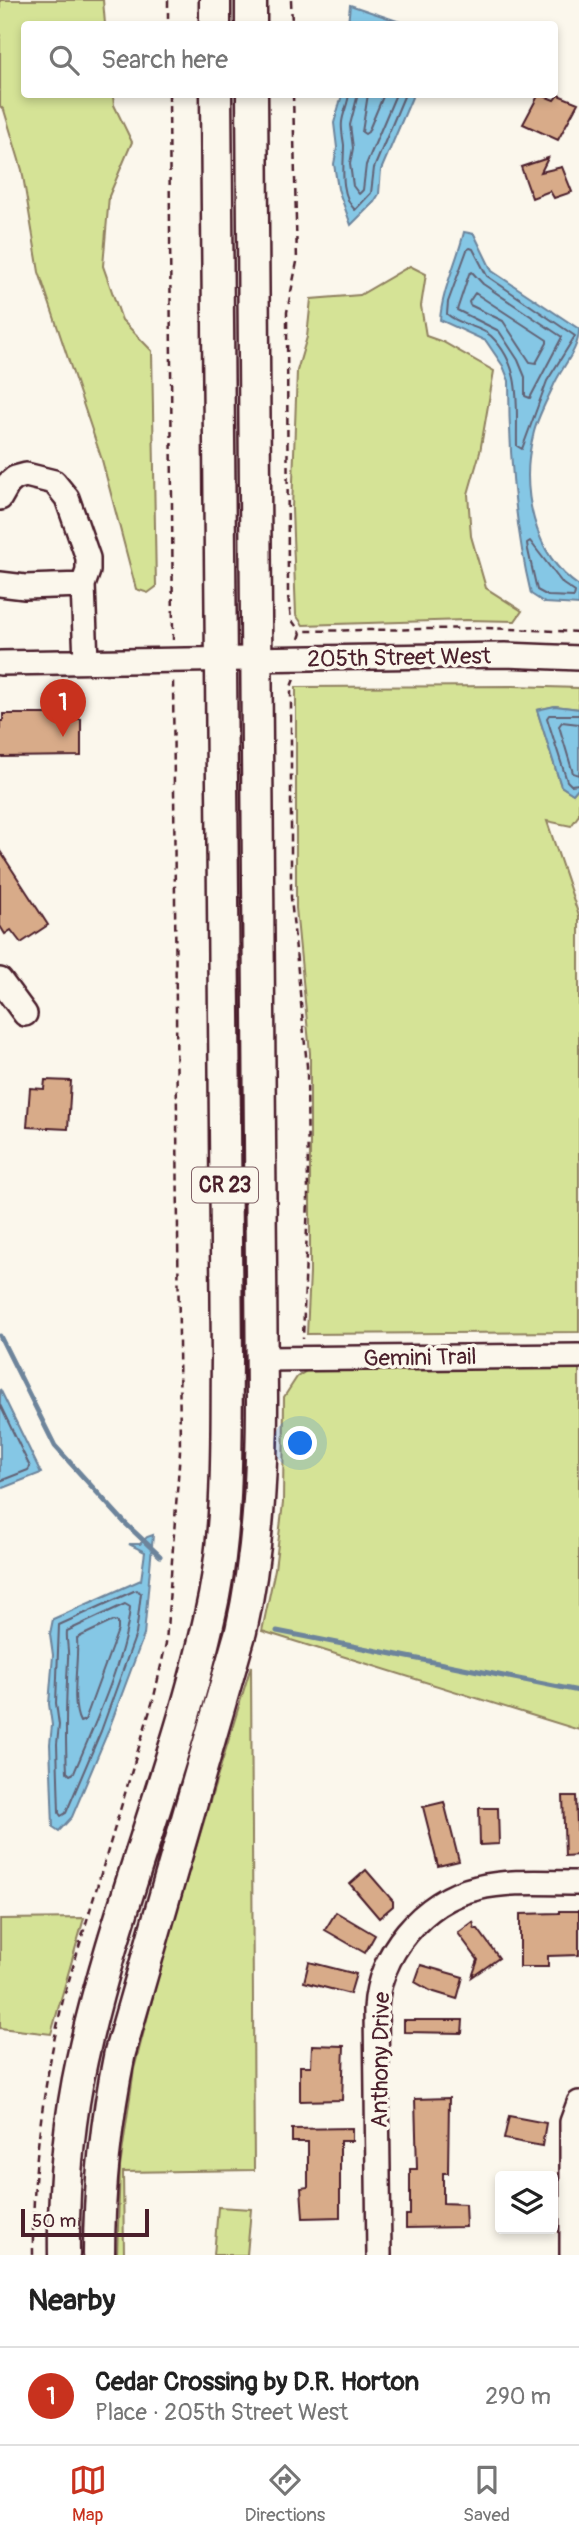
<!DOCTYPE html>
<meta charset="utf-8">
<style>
:root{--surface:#fff;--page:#f6f6f6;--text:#222;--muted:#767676;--line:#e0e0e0;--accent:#c8321e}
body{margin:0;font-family:Pangolin,sans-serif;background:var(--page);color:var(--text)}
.controls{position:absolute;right:21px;bottom:21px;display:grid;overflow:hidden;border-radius:7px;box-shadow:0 4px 10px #0003}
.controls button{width:63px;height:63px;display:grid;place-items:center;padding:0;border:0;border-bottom:2px solid var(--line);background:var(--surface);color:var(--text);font:35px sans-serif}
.scale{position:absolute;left:21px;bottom:18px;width:128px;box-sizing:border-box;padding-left:7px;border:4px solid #4a1f2b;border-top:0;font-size:19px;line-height:24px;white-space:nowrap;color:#4a1f2b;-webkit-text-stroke:5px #fbf7ec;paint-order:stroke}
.you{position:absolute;left:301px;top:1444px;width:24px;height:24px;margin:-18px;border:5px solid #fff;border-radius:50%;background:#1a73e8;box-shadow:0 0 0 10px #1a73e833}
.badge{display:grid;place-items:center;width:46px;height:46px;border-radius:50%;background:var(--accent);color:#fff;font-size:23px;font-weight:700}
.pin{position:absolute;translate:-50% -58px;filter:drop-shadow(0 2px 4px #0008)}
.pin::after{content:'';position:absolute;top:37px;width:24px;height:21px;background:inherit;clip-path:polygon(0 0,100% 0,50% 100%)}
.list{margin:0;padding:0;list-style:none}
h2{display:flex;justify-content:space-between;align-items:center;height:91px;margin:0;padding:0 28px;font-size:30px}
h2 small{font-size:23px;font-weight:400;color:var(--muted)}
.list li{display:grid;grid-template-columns:46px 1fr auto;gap:21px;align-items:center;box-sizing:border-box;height:98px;padding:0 28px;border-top:2px solid var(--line)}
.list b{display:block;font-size:26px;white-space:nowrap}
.list p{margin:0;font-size:23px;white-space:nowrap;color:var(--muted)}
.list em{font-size:23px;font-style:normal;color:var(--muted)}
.icon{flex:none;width:38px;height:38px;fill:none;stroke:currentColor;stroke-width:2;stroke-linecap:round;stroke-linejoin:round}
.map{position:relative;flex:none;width:579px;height:2255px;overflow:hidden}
.search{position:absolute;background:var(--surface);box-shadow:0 4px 10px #0003;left:21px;right:21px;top:21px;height:77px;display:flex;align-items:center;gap:18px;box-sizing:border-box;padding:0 24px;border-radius:7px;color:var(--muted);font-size:26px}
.sheet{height:189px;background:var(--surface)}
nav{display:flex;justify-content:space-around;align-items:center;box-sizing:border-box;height:98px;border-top:2px solid var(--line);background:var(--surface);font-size:19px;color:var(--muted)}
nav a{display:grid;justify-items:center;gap:4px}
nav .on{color:var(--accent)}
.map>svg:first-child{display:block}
.green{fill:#d5e396;stroke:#908160;stroke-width:2}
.water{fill:#85c7e5;stroke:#6d849b;stroke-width:2}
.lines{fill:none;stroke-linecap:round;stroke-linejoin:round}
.shore{stroke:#626275;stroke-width:2}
.stream{stroke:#6d849b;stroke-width:5}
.building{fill:#d8ab89;stroke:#4a1f2b;stroke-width:2}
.minor-casing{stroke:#4a1f2b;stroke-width:28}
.major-casing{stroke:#4a1f2b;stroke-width:35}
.path{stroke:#4a1f2b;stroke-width:2.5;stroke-dasharray:7 5;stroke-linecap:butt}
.minor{stroke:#fbf7ec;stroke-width:23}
.major{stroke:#fbf7ec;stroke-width:30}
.labels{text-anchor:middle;stroke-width:7;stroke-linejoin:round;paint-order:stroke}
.shield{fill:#fbf7ec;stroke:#7f6065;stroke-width:2}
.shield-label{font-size:21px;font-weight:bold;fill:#4a1f2b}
.street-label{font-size:23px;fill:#4a1f2b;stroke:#fbf7ec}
</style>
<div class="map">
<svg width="579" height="2255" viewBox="0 0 579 2255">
<rect width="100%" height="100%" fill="#fbf7ec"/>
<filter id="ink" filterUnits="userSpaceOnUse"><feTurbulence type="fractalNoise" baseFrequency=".0143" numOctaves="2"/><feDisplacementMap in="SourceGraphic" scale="14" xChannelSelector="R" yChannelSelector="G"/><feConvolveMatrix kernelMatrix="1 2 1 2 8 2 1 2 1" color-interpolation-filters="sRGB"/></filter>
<g filter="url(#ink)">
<!-- green -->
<path class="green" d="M0,0H103L105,24H24V94L113,95L114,105L132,142L109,196L103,266L122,320L152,351L156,587L148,593L136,589L102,460L39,272L22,170L4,110L0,106Z
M410,266L426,274L421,306L426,336L443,342L494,371L480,452L468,494L471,536L486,588L522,611L515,621L466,620L303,625L296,615L292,509L297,371L307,337L311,299L360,295Z
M513,686L579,688V709L555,706L537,710L561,786L573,794L579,787V815L571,826L547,821L579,916V1332L307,1334L310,1273V1053L296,908V687Z
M579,1367V1730L262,1631L275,1569L283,1503L284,1397L297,1377L308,1370Z
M251,1666L254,2170L123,2172L124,2255H117L120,2167L134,2069L165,1950Z
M84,1918L51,2034L0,2028V1919Z
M218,2207L251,2209L247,2255H214Z"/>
<!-- water -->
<path class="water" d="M350,5L406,24H348Z
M342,95H413L381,170L379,194L374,202L351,225L338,189L334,164L337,148L334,123Z
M464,232L474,234L492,271L579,329C579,351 561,367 553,387C546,402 536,420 533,436C520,488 533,555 579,586V605L545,603L531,594C514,523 509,453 509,381L503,366L486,341L440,320C442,290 457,262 464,232Z
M555,706L579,709V787L573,794L561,786L537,710Z
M0,1389L41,1473L0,1489Z
M153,1535L144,1635L107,1734L72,1817L59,1831L53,1827L50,1744L52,1725L49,1704L53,1655L50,1634L53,1619L141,1580L145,1552L129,1544H140L147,1537Z"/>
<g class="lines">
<!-- shore -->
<path class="shore" d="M349,94C348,104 343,113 342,122C341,129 343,137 344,145C344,165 339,194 355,210L371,193L374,168L405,94
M358,94L350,125L353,148L350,164L353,186L359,194L363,190L366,165L396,94
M368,94L362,132L365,134L368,132L384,94
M470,248L473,249L487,276L575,336L547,381L522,449L517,446C516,406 523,367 491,336C480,326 459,325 447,314L448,302L467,250Z
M472,272L483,284L562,337L530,398L525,396V377L518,360L499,331L457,310L469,274Z
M475,293L547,340V343L536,363L530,362L503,321L470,305L469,302Z
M530,541L563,584L575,592L574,597L548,596L537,590L528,550L527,543Z
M579,715H549L547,718L567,781L571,785L579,784
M579,724L562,722L559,726L573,773L579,775
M0,1405L30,1467L28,1470L0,1481
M136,1590L141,1593L136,1634L101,1731L66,1813L61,1816L59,1813L57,1744L59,1725L56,1703L59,1625Z
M125,1604L130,1607C126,1657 94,1725 74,1773L70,1775L67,1772C65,1734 66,1697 68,1659C69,1650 66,1640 67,1631Z
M113,1621L118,1622V1630L85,1720L80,1722C70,1703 79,1661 77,1638Z"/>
<!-- stream -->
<path class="stream" d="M0,1336L55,1446L125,1523L160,1556
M277,1631L579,1691"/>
</g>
<!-- building -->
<path class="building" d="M539,94L554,100L558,95L578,103L558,140L523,124Z
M548,158L541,172L562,167L572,192L554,198L550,191L532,198L521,167Z
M3,714H69V719H81V756L0,757V721H3Z
M0,851L48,925L21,943L11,930L5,934L0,926Z
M45,1080L71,1081L68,1129L27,1127L30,1088L44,1089Z
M563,1796H576L578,1855L565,1856Z
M444,1802L459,1861L438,1866L423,1807Z
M479,1808H498L499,1844L480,1845Z
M366,1870L393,1901V1906L379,1918L350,1884Z
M559,1911H579V1955L548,1956V1967H520V1914L559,1913Z
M336,1912L375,1935L365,1953L325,1930Z
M473,1922L475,1929H478L499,1958L472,1977L478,1960L458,1933Z
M309,1962L356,1974L350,1994L304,1982Z
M421,1965L463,1977L457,1999L431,1991L415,1982Z
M404,2020H463L462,2033L404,2032Z
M312,2045L344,2046L342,2100L300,2101V2066H311Z
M449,2098L448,2173H443V2203L465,2204L466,2227L406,2228V2215H410V2169H417L415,2099Z
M509,2116L546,2123L542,2146L504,2139Z
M352,2128V2141H340V2217L303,2218L301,2188L308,2187V2142H292V2129Z"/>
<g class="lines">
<defs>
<path id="minor" d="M0,498L8,484L15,478L26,475L54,482L67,498L88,558V571L83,585L86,661
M0,584L25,587L83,585
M0,663L505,655L579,658
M0,980L25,1014
M262,1359L579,1356
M379,2255L376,2009C378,1955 423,1900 477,1888C509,1880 545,1883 579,1883
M572,2255V2122L579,2103"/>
<path id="major" d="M215,0V24
M251,0V24
M64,2255C63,2190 68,2124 82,2060C116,1903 182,1754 214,1596C229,1518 226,1437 227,1358L216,94
M99,2255C99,2186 106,2120 120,2052L241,1631C258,1554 262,1478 262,1399L252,94"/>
</defs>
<!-- minor casing -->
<use href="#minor" class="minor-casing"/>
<!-- major casing -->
<use href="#major" class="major-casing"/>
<!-- path -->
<path class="path" d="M168,0V24
M291,0L292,24
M169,94L173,640
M293,94L297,262L287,312L288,596L291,619L301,633
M299,639L301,633L306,631L486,628L579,632
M294,679L291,687V898L307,1066L308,1198L303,1339
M33,2255C32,2168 43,2085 63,2000L154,1697L166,1643L180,1451L173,680"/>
<!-- minor -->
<use href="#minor" class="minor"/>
<!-- major -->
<use href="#major" class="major"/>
</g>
</g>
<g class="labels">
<!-- shield labels -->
<rect class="shield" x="192" y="1167.5" width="66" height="35" rx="5"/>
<g class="shield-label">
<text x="225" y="1192">CR 23</text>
</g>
<!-- street labels -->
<g class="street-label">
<text transform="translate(399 657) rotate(-1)" y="8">205th Street West</text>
<text transform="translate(420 1357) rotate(-1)" y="8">Gemini Trail</text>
<text transform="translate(380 2060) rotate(-89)" y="8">Anthony Drive</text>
</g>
</g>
</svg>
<div class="controls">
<button><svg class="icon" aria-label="layers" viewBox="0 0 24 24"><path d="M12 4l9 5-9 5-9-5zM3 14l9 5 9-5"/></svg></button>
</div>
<div class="scale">50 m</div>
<div class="you"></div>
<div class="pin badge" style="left:63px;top:737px">1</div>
<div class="search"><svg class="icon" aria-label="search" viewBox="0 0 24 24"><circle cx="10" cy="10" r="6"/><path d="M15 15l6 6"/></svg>Search here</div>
</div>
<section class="sheet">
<h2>Nearby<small></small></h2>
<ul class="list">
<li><span class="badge">1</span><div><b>Cedar Crossing by D.R. Horton</b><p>Place · 205th Street West</p></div><em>290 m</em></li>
</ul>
</section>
<nav>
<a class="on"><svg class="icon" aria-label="map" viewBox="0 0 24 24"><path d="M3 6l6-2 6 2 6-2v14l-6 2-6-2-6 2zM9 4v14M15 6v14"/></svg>Map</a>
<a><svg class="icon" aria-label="directions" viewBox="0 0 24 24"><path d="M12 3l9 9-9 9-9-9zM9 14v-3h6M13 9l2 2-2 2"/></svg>Directions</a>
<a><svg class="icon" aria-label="saved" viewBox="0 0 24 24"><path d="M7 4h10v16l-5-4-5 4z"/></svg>Saved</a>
</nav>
